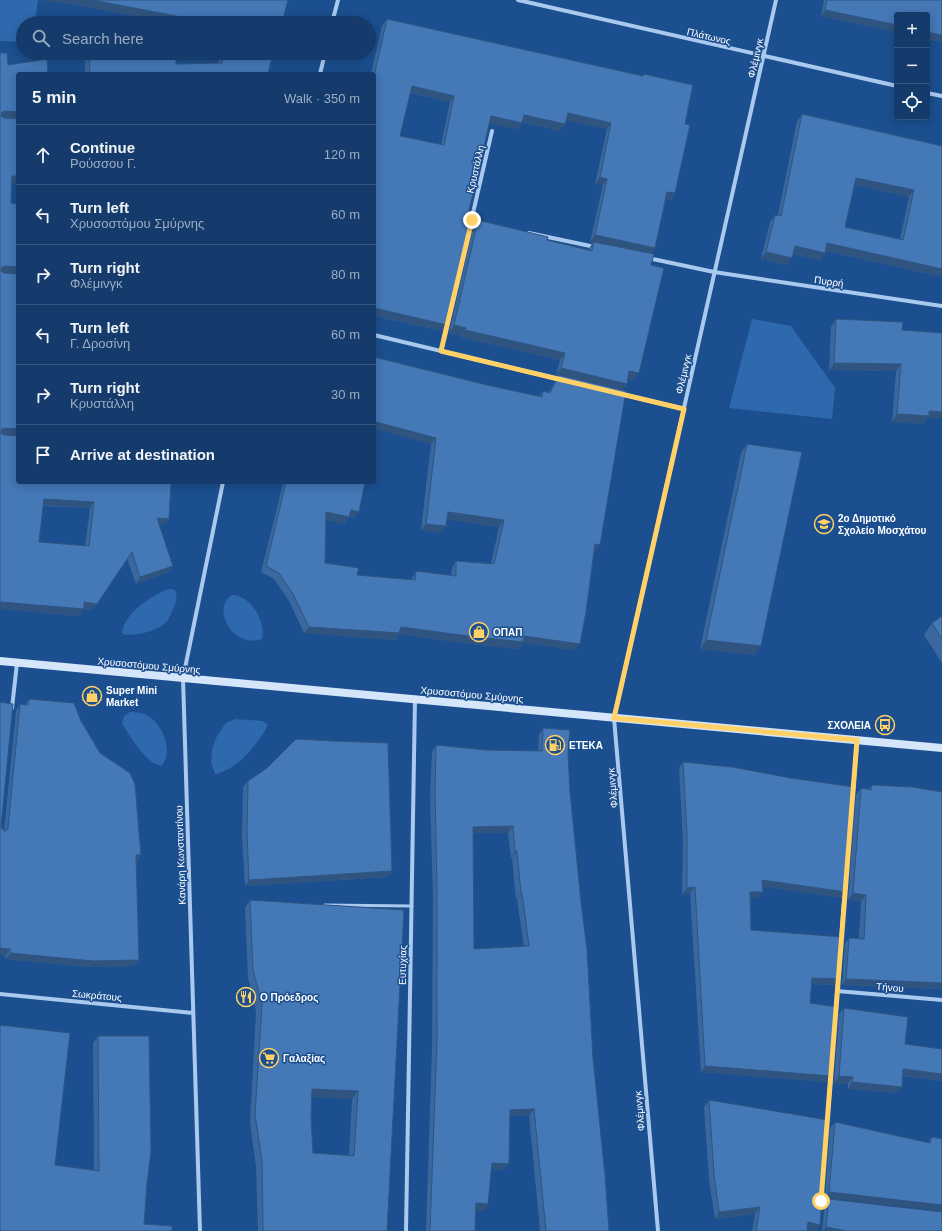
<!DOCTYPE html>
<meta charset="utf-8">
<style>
:root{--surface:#143b6b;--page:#214673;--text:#f1f3f6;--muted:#9dadc1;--line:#33557e}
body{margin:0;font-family:Arial,sans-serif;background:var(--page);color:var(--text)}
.controls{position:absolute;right:12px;top:12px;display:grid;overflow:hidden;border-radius:4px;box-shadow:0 2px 10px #0003}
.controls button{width:36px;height:36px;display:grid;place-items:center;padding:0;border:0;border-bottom:1px solid var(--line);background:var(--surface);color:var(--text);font:20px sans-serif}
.stop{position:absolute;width:12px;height:12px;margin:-9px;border:3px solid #ffd166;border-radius:50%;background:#fff}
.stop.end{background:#ffd166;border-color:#fff;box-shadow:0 1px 4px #0008}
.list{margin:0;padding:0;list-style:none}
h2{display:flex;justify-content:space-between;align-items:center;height:52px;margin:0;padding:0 16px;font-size:17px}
h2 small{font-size:13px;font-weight:400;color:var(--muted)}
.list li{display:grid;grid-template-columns:26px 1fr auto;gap:12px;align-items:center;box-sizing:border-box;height:60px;padding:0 16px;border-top:1px solid var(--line)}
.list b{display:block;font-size:15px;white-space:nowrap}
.list p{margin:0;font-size:13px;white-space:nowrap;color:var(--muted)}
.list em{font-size:13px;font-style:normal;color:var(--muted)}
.icon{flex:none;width:22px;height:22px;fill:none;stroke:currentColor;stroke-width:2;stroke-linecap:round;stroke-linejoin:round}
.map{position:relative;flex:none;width:942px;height:1231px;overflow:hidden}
.search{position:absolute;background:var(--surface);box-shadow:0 2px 10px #0003;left:16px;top:16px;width:360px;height:44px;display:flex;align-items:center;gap:10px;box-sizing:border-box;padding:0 14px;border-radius:22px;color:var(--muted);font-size:15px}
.panel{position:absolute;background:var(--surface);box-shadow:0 2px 10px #0003;left:16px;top:72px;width:360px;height:412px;border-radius:4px}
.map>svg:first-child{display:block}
.green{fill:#2e69ad}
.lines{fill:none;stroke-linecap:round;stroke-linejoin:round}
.lane{stroke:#a9c9ee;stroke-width:3}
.street{stroke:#a9c9ee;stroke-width:4}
.secondary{stroke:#d6e6fa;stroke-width:8}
.wall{fill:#3a679d;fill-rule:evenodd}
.shaded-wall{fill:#305480}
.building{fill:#4478b7;stroke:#305480;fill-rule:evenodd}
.route{stroke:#ffd166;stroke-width:5}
.labels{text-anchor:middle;stroke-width:3;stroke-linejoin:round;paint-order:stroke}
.street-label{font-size:10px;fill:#fff;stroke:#1b4f8f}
.poi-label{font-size:10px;font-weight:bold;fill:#fff;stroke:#1b4f8f;text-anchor:start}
</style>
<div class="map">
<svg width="942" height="1231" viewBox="0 0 942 1231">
<rect width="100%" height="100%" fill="#1b4f8f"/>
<!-- green -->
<path class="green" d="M0,0H38L35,23H23V42L0,41Z
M752,319L791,326L835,388L832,419L729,408Z
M169,589L175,590C178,598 176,604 172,611C171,614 169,618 168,620C159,631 139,635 126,635L122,633C124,613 152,595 169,589Z
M232,595C251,595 266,622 262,639C234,649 210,609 232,595Z
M130,712C137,712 145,713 151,718C161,725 170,745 166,758C165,761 163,763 162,766C147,765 129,735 122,723L124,716Z
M235,719L263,721L268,725C259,743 236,771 215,774L211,763L212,749L217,736L226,723Z"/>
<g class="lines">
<!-- lane -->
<path class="lane" d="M325,905L412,906"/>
<!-- street -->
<path class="street" d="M518,0L897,86
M332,23L338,0
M320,74L325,53
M927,93L942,96
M472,220L481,223
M529,233L595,247
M648,258L714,272L942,306
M374,335L562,380
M441,351L492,131
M621,394L684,409
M12,708L17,663
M853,792L857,740
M841,941L845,888
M837,991L942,1000
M0,994L193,1013
M836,1011L838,976
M827,1125L831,1072
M821,1201L832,1202
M200,1231L183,678L223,482
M406,1231L415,699
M658,1231L614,718L776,0"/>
<!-- secondary -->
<path class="secondary" d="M0,661L942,748"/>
</g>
<!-- wall -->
<path class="wall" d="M824,0H942V42L927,39V15H897V32L821,16Z
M387,19L642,76L644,74L685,124L675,193L671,200L666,199L655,248L651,254V265L634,380L628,379L627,384L623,390L596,552H594L575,650L523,643L519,649L463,643L399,634L395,640L304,633L289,601L274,579L261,572L277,508L283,482H365L354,518L349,517L345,524L326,520L325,563L357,575L411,580L412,578L416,571L451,575L452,568L456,561L491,563L499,527L447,519L446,526L441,533L421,530L431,444L374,357L487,385L539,397L543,391L549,392L559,376L556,375L560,360L460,337L461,335L449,333L473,228L478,220L547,240L588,250L593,242H590L603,185L595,184L607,129L566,120L560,131L522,122L518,129L489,123L467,219L447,325L442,331L374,316V74H371L382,26ZM410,93L450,102L441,144L400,136Z
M0,53L8,65L18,74V183H12L11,203L18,436L171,482L164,525H159L168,572L136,584L127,559L92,610L84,609L79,616L0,609ZM43,506L90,508L85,546L39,542Z
M88,53L176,64L218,63L220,53H273L268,74H85V58Z
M802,114L942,146V277L826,251L825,253L820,260L793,254L787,265L761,259L770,222L775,215H778L797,121ZM855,185L909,197L900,239L845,227Z
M836,319L902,330L927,418L923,424L892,422L896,371L829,370L831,327Z
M747,444L755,655L700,649L741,453Z
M942,616V663L924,635L932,623Z
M29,699L81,721L141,855L137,861L135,966L89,967L5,959L1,827L4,831L16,711L20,704L25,705Z
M543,728L568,753L570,792L593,1058L609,1231H540L529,1115L510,1116L504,1170L491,1169L488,1204L484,1211L476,1210L475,1231H426L432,1047L433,897L430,798L432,752L436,745L485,750L538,751L539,735ZM473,833H508L511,858H512L516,899H517L524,947L474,949Z
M683,762L846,892L841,898L763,886L758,898H750L751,930L835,985L811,984L810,1003L831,1076L827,1082L701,1072L690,893L682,894L683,841L679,768Z
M248,781L388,877L245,886L242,839L243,787Z
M872,785L942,989L842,985L845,944L849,938H859L861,901L848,899L856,795L861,788L869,789Z
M250,900L404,910L387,1231H258L256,1167L250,1123L256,1012L248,978L245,908ZM312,1097L352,1099L349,1155L313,1153L311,1118Z
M844,1008L905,1044L942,1081L903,1076L897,1093L848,1089V1084L834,1083L839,1014Z
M98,1036L147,1184L144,1224L0,1231L55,1165L94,1170L93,1043Z
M709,1100L820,1225L816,1231L807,1230V1231H752L755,1214L715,1219L709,1180L704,1107Z
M835,1122L928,1143L932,1137L942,1139L825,1198L830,1128Z
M829,1199L942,1231H822L825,1205Z"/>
<!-- shaded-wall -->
<path class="shaded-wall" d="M38,0H92L213,23H171L75,5Z
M825,10L897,25V32L821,16Z
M927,32L942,35V42L927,39Z
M412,86L454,96L450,102L407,92Z
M5,111L18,112V118H0L2,112Z
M568,113L611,123L607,129L563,120Z
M524,115L565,124L560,131L519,121Z
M491,116L522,123L518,129L487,123Z
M12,176H18V183H8Z
M600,177L607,179L603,185L595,184Z
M856,178L914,190L909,197L851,184Z
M667,192L675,193L671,200L663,198Z
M595,235L655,248L650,255L590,242Z
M827,243L942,269V277L822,250Z
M795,246L825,253L820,260L790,253Z
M766,252L792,258L787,265L761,259Z
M5,266L18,267V274L0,273L2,267Z
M374,308L447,325L442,331L374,316Z
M454,325L466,328L461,335L449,333Z
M465,330L565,353L560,360L460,337Z
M834,363L901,364L896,371L829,370Z
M561,368L627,384L622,391L556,375Z
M629,371L639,373L634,380L624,378Z
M929,411L942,412V419L927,418L923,424L892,422L897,414Z
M376,422L436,438L431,444L374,429Z
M5,428L18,429V436L0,435L2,429Z
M44,499L94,502L90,508L40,505Z
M351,510L359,512L354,518L349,517L345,524L322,519L326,512Z
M448,512L504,520L499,527L443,519Z
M157,518L169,519L164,525H152Z
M426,524L446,526L441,533L421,530Z
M595,544L600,545L596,552L591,551Z
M173,566L168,572L136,584L140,577Z
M0,602L84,609L79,616L0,609Z
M84,602L97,604L92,610L80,608Z
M309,627H401L524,636L580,644L575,650L523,643L519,649L463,643L399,634L395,640L304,633Z
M706,640L761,646L755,655L700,649Z
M513,826L508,833H469L473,827Z
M515,851H517L512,858H511Z
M136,855H141L136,862Z
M392,871L388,877L245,886L249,880Z
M762,880L846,892L841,898L758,886Z
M695,887L690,893L682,894L687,888Z
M750,892H763L758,898H745Z
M521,893H522L517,899H516Z
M853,893L866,895L861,901L848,899Z
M0,948L10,949L5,956L0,955Z
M10,953L139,960L135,966L89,967L5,959Z
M812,978L839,979L835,985L808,984Z
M846,979L942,983V989L842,985Z
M705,1066L831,1076L827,1082L701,1072Z
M903,1069L942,1074V1081L899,1075Z
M839,1076L853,1077L848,1084L834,1083Z
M852,1082L902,1087L897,1093L848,1089Z
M312,1089L358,1091L352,1099L307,1097Z
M534,1109L529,1115L505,1116L510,1110Z
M492,1163L509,1164L504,1170L487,1169Z
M829,1192L942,1205V1211L825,1198Z
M476,1203L488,1204L484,1211L471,1210Z
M760,1207L755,1214L715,1219L719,1212Z
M808,1222L820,1225L816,1231H812L804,1229Z
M826,1227L847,1231H823Z"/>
<!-- building -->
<path class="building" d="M92,0H288L282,23H213Z
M827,0H942V35L927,32V15H897V25L825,10Z
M387,19L643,76L644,74L693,85L685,124L690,125L675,193L667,192L655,248L595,235L607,179L600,177L611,123L568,113L565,124L524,115L522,123L491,116L467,219L471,220L447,325L374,308V76ZM412,86L454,96L444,145L400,136Z
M0,53H7L8,65L47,59L48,74H18V112L5,111L2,112L1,116L4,118L18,119V176H12L11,203L18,204V267L5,266L2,267L1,271L4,273L18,274V429L5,428L2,429L1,433L4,435L18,436V482H171L169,519L157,518L173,566L140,577L132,552L97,604L84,602V609L0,602ZM44,499L94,502L89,546L39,542Z
M89,53H176V64L222,63L224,53H273L268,74H90Z
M802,114L942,146V269L827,243L825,253L795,246L792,258L766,252L775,215L781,216ZM856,178L914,190L903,240L845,227Z
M478,220L548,237L547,240L592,251L594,242L654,254L651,265L664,268L639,373L629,371L627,384L561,368L565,353L465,330L466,328L454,325Z
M836,319L903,322L902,330L942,333V412L929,411V416L897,414L901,364L834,363Z
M374,357L487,385L542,397L543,391L550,393L559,375L626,391L600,545L595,544L586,612L580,644L524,636L523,642L468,636L401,627L399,633L309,627L293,594L279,573L266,566L286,482H365L359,512L351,510L349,517L326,512L325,563L359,568L357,575L415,580L416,571L456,576V561L494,564L504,520L448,512L446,526L426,524L436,438L376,422L374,434Z
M747,444L802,452L761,646L706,640Z
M942,616V639L932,623Z
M29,699L74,703L81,721L100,753L130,773L135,784L141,855H136L139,960L93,961L10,953V949L0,948V702L13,704L1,827L4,831H6L8,828L20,704L28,705Z
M543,728L570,730L568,753L570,792L581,902L587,949L593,1058L605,1175L609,1231H546L534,1109L510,1110L509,1164L492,1163L488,1204L476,1203L475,1231H430L437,1040V890L435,791L436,745L485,750L542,751ZM513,826L515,851H517L521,893H522L529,946L474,949L473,827Z
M296,739L333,741L388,743L392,871L249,880L247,833L248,781L267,768Z
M683,762L732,767L791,778L854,787L846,892L762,880L763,892H750L751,930L842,937L839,979L812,978L810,1003L837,1007L831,1076L705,1066L695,887L687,888V835Z
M872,785L912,787L942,792V983L846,979L849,938L864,939L866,895L853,893L861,788L871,790Z
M250,900L404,910L387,1231H263L262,1160L255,1115L262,1004L253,970ZM312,1089L358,1091L354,1156L313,1153L311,1118Z
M844,1008L908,1017L905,1044L942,1049V1074L903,1069L902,1087L852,1082L853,1077L839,1076Z
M0,1025L70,1033L55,1165L99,1171L98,1036H149L151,1151L147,1184L144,1224L172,1226V1231H0Z
M709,1100L828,1120L820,1225L808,1222L807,1231H756L760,1207L719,1212L714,1174Z
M835,1122L930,1143L932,1137L942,1139V1205L829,1192Z
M829,1199L942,1212V1231H847L826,1227Z"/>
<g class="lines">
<!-- route -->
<path class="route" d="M472,220L441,351L684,409L614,718L857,740L821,1201"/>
</g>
<!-- icons -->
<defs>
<symbol id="school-ring" viewBox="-11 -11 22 22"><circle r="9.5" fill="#1b4f8f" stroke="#ffd166" stroke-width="1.5"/><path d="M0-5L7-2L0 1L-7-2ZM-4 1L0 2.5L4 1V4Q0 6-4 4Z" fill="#ffd166"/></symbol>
<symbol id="shop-ring" viewBox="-11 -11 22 22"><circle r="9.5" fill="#1b4f8f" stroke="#ffd166" stroke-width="1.5"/><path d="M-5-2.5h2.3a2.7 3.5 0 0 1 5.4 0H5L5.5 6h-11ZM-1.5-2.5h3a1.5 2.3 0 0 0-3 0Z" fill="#ffd166"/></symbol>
<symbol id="bus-ring" viewBox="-11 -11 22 22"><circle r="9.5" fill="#1b4f8f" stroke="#ffd166" stroke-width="1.5"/><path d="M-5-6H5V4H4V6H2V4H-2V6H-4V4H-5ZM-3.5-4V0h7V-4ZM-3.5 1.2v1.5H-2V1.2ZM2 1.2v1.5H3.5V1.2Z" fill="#ffd166"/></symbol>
<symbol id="fuel-ring" viewBox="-11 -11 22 22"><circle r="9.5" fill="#1b4f8f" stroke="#ffd166" stroke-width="1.5"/><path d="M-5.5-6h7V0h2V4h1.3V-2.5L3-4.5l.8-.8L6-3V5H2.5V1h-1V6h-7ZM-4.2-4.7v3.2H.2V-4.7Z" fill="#ffd166"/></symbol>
<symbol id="restaurant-ring" viewBox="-11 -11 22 22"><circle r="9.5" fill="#1b4f8f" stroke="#ffd166" stroke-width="1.5"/><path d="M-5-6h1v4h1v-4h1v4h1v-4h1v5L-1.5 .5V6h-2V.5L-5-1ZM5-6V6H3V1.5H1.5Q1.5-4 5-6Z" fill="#ffd166"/></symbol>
<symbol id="supermarket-ring" viewBox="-11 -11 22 22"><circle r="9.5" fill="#1b4f8f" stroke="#ffd166" stroke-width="1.5"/><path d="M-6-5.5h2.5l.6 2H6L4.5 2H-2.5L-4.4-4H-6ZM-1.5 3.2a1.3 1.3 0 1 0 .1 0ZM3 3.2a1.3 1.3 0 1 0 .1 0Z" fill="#ffd166"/></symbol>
</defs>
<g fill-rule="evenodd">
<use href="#school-ring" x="813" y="513" width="22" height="22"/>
<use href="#shop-ring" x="468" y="621" width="22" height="22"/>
<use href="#shop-ring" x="81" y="685" width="22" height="22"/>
<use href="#bus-ring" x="874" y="714" width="22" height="22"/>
<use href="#fuel-ring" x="544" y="734" width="22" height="22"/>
<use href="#restaurant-ring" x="235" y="986" width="22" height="22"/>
<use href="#supermarket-ring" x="258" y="1047" width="22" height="22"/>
</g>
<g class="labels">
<!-- street labels -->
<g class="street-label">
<text transform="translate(709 36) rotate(13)" y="4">Πλάτωνος</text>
<text transform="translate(755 58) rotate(-77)" y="4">Φλέμινγκ</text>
<text transform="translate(475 169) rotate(-77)" y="4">Κρυστάλλη</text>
<text transform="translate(829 281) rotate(8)" y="4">Πυρρή</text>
<text transform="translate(683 374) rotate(-77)" y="4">Φλέμινγκ</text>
<text transform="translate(149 665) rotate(5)" y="4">Χρυσοστόμου Σμύρνης</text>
<text transform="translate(472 694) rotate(5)" y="4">Χρυσοστόμου Σμύρνης</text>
<text transform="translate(612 788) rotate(-95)" y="4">Φλέμινγκ</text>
<text transform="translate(180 855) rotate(-92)" y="4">Κανάρη Κωνσταντίνου</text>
<text transform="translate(402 965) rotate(-89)" y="4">Ευτυχίας</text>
<text transform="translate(890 987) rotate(5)" y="4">Τήνου</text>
<text transform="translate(97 995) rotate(5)" y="4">Σωκράτους</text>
<text transform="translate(639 1111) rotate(-95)" y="4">Φλέμινγκ</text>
</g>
<!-- poi labels -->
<g class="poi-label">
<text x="838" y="522">2ο Δημοτικό<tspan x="838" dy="12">Σχολείο Μοσχάτου</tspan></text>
<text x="493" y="636">ΟΠΑΠ</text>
<text x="106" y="694">Super Mini<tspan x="106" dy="12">Market</tspan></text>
<text x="871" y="729" text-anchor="end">ΣΧΟΛΕΙΑ</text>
<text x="569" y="749">ΕΤΕΚΑ</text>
<text x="260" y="1001">Ο Πρόεδρος</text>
<text x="283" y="1062">Γαλαξίας</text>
</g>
</g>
</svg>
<div class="controls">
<button>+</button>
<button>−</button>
<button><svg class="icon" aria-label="locate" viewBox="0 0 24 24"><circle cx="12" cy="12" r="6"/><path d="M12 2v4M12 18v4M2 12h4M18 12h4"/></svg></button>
</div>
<div class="stop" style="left:821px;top:1201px"></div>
<div class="stop end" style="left:472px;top:220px"></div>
<div class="search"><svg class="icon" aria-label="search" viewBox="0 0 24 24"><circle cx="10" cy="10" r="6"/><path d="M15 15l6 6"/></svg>Search here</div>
<section class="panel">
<h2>5 min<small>Walk · 350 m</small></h2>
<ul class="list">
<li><svg class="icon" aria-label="ahead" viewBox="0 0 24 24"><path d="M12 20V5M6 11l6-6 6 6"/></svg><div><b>Continue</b><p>Ρούσσου Γ.</p></div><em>120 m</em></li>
<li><svg class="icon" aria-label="left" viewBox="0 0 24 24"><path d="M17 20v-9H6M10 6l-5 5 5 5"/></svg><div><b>Turn left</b><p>Χρυσοστόμου Σμύρνης</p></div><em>60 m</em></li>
<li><svg class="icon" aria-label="right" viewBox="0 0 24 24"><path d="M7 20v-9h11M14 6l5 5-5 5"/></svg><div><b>Turn right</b><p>Φλέμινγκ</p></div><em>80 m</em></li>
<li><svg class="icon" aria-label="left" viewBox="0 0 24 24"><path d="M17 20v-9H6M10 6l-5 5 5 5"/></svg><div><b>Turn left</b><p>Γ. Δροσίνη</p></div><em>60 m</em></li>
<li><svg class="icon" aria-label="right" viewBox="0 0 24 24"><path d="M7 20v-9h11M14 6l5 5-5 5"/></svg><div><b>Turn right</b><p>Κρυστάλλη</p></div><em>30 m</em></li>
<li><svg class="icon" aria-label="arrive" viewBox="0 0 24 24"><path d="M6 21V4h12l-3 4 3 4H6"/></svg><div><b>Arrive at destination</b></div></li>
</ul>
</section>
</div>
